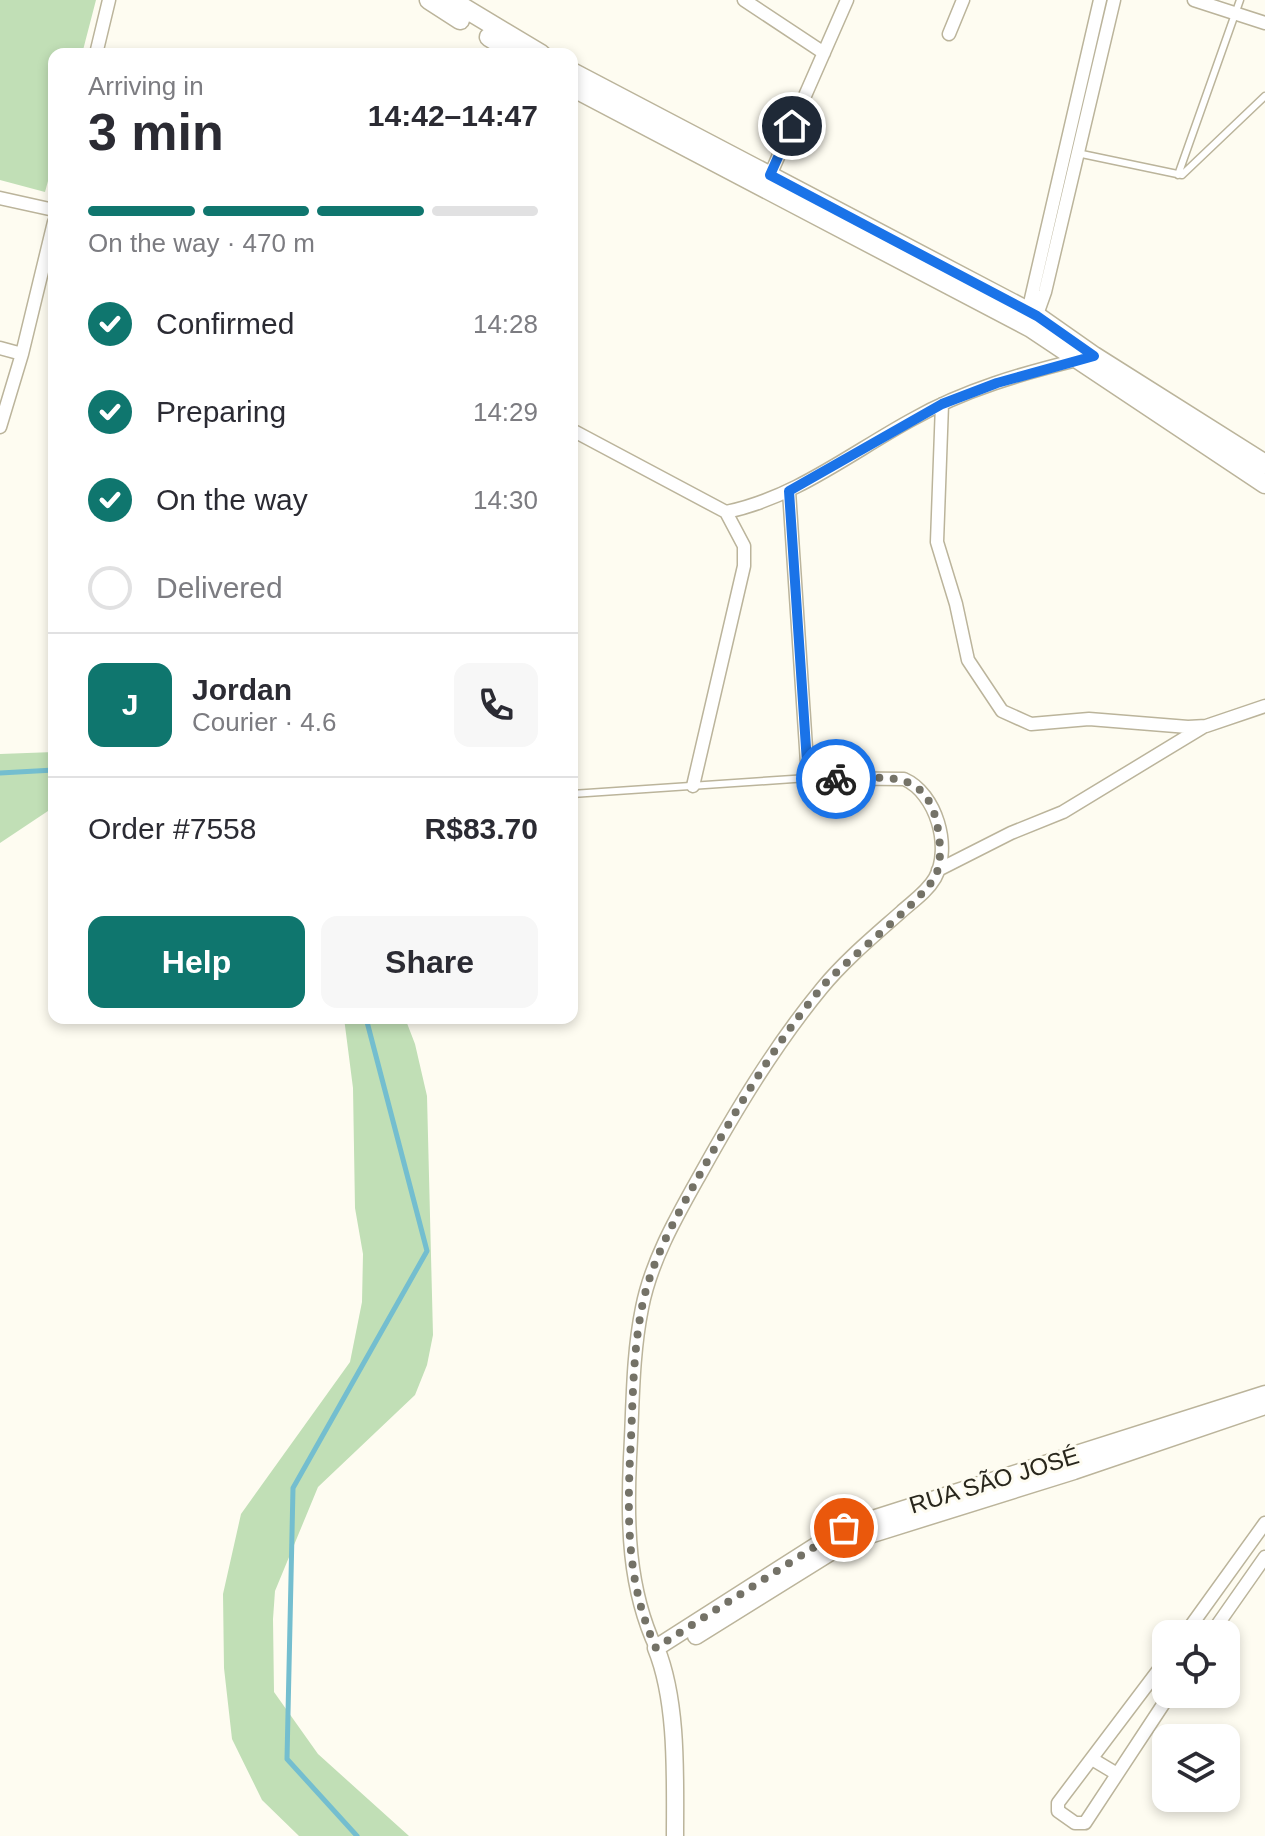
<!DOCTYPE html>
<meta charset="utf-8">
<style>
:root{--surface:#fff;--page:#f7f7f7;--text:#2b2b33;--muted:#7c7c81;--line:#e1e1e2;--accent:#0f766e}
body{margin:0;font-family:Arial,sans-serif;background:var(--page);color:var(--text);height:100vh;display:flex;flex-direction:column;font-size:30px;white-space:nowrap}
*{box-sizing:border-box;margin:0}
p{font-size:26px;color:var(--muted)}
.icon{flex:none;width:44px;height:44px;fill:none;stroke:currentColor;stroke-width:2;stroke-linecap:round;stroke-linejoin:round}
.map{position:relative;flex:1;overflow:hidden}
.drawer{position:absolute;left:48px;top:48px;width:530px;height:976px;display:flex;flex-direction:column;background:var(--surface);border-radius:16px;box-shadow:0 4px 12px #0003}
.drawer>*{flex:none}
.buttons{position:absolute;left:1152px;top:1620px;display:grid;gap:16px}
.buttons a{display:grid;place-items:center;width:88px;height:88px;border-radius:16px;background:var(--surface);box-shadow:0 4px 12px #0003;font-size:40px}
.pin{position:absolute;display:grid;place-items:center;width:68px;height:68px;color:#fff;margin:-34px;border:4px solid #fff;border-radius:50%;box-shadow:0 2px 8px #0007}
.courier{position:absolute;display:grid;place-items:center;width:80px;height:80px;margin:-40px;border:6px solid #1a73e8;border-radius:50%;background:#fff;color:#222;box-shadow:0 2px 10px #0007}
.head em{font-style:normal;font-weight:600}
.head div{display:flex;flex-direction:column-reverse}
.head{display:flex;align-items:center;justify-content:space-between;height:136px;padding:0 40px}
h1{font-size:52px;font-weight:600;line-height:60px}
.bar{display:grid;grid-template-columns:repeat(4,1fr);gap:12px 8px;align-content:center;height:96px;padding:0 40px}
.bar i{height:10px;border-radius:6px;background:var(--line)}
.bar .selected{background:var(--accent)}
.bar p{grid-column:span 4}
.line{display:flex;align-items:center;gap:20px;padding:0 40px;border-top:2px solid var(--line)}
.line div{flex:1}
.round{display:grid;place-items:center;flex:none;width:84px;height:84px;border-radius:16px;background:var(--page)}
ol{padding:0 40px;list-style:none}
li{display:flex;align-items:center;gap:24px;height:88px}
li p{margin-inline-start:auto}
li .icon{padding:8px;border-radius:50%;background:var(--accent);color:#fff;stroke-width:4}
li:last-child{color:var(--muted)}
li i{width:44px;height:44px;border:4px solid var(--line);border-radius:50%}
.button{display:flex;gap:16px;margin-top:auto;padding:16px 40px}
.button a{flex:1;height:92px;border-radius:16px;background:var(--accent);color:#fff;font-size:32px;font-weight:600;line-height:92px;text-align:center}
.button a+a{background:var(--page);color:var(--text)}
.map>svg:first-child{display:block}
</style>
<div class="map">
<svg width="1265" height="1836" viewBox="0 0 1265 1836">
<rect width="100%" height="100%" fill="#fefcf1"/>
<path fill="#c1dfb6" d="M0,0H96L82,54H54V159L45,192L0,180Z
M54,752V807L0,843V754Z
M344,1018H405L415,1044L427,1096L433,1335L427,1365L415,1395L318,1487L275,1591L273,1619L274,1692L318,1754L409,1836H299L262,1800L232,1739L224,1668L223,1594L241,1514L350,1362L362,1302L363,1254L355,1208L353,1088Z"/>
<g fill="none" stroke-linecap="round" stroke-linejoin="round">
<path stroke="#74becf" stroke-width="5" d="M0,773L54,770
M357,1836L287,1759L293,1488L427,1251L366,1018"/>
<g stroke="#bbb49b" stroke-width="9">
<path id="service" d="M1077,153L1182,175L1265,96
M1178,175L1240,0
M572,794L808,778"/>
</g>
<g stroke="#bbb49b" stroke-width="15">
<path id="minor" d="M744,0L824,53
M1194,0L1265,23
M949,34L963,0
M96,54L109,0
M768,180L847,0
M0,198L54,210
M1027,316L1100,0
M1034,323L1045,292L1114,0
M0,348L22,354
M942,404L937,542L956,604L968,660L1002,711L1031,724L1089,719L1188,727L1206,726L1265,706
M0,427L22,354L54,222
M572,430L726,512
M726,512C795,498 852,452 913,419C964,390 1023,373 1081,359
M693,786L744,566V546L726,512
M938,870L1011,833L1063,812L1203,727
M1185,1634L1265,1523
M1211,1634L1265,1557
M656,1648C628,1588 627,1523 630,1458C633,1408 632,1357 642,1308C651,1261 677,1216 700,1175C736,1110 775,1045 822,988C845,960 874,936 901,912C912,902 927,892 935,878C952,847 936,793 904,779L808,778L789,491
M1166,1660L1058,1803V1811L1075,1823H1085L1170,1694
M1092,1759L1117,1774"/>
</g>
<g stroke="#bbb49b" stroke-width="19">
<path id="tertiary" d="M696,1636L847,1542L1074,1471L1265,1406
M675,1836C675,1778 678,1702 656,1648L844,1528L1265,1394"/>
</g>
<g stroke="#bbb49b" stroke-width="21">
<path id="secondary" d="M429,0L460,20
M451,0L541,54
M489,37L517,54
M572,72L1037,316L1094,356L1265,464
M572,87L1031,328L1265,484"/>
</g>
<use href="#service" stroke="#fff" stroke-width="6"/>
<use href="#minor" stroke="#fff" stroke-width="12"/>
<use href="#tertiary" stroke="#fff" stroke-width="16"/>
<use href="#secondary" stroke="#fff" stroke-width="18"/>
</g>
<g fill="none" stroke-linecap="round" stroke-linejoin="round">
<path stroke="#747267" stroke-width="8" stroke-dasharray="0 14.4" d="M836,779C882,779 925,766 937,824C940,840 942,856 937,872C930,896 845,960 822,987C775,1044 736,1110 700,1174C677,1216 651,1260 642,1307C632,1357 633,1408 630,1458C627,1523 628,1588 656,1648L844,1528"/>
<path stroke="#1a73e8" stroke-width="10" d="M792,126L770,175L1037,316L1094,356L997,383L942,404L789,491L808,778L836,779"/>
</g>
<g text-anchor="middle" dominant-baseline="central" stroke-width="6" stroke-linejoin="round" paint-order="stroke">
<g font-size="24" fill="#29271d" stroke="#fefcf1">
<text transform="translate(994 1480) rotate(-17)">RUA SÃO JOSÉ</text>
</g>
</g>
</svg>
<div class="buttons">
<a><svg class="icon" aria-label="locate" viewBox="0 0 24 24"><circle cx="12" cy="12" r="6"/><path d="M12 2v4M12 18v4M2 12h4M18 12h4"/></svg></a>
<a><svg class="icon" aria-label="layers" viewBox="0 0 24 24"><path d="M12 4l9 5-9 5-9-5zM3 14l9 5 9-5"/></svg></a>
</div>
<div class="pin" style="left:844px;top:1528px;background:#ea580c"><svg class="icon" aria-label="bag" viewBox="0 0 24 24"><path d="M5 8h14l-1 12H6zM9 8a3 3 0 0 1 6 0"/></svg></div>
<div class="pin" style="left:792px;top:126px;background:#1f2937"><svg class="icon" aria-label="home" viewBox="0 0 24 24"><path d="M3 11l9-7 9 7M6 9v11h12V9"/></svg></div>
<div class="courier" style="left:836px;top:779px"><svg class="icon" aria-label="bike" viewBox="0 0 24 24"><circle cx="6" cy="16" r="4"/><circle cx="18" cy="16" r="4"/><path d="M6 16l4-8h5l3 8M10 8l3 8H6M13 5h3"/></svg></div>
<section class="drawer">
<div class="head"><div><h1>3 min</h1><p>Arriving in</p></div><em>14:42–14:47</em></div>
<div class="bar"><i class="selected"></i><i class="selected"></i><i class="selected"></i><i></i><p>On the way · 470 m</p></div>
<ol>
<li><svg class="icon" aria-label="check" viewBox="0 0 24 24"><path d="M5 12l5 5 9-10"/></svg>Confirmed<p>14:28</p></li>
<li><svg class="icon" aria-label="check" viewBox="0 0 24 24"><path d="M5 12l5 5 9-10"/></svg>Preparing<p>14:29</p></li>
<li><svg class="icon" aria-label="check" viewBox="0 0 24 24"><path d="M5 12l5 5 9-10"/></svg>On the way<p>14:30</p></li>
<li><i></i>Delivered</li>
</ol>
<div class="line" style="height:144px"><b class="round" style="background:var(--accent);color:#fff">J</b><div><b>Jordan</b><p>Courier · 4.6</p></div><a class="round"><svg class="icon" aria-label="phone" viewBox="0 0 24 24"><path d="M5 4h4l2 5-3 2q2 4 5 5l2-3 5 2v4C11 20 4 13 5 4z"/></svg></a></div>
<div class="line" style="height:104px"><div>Order #7558</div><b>R$83.70</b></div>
<div class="button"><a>Help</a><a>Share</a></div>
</section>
</div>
